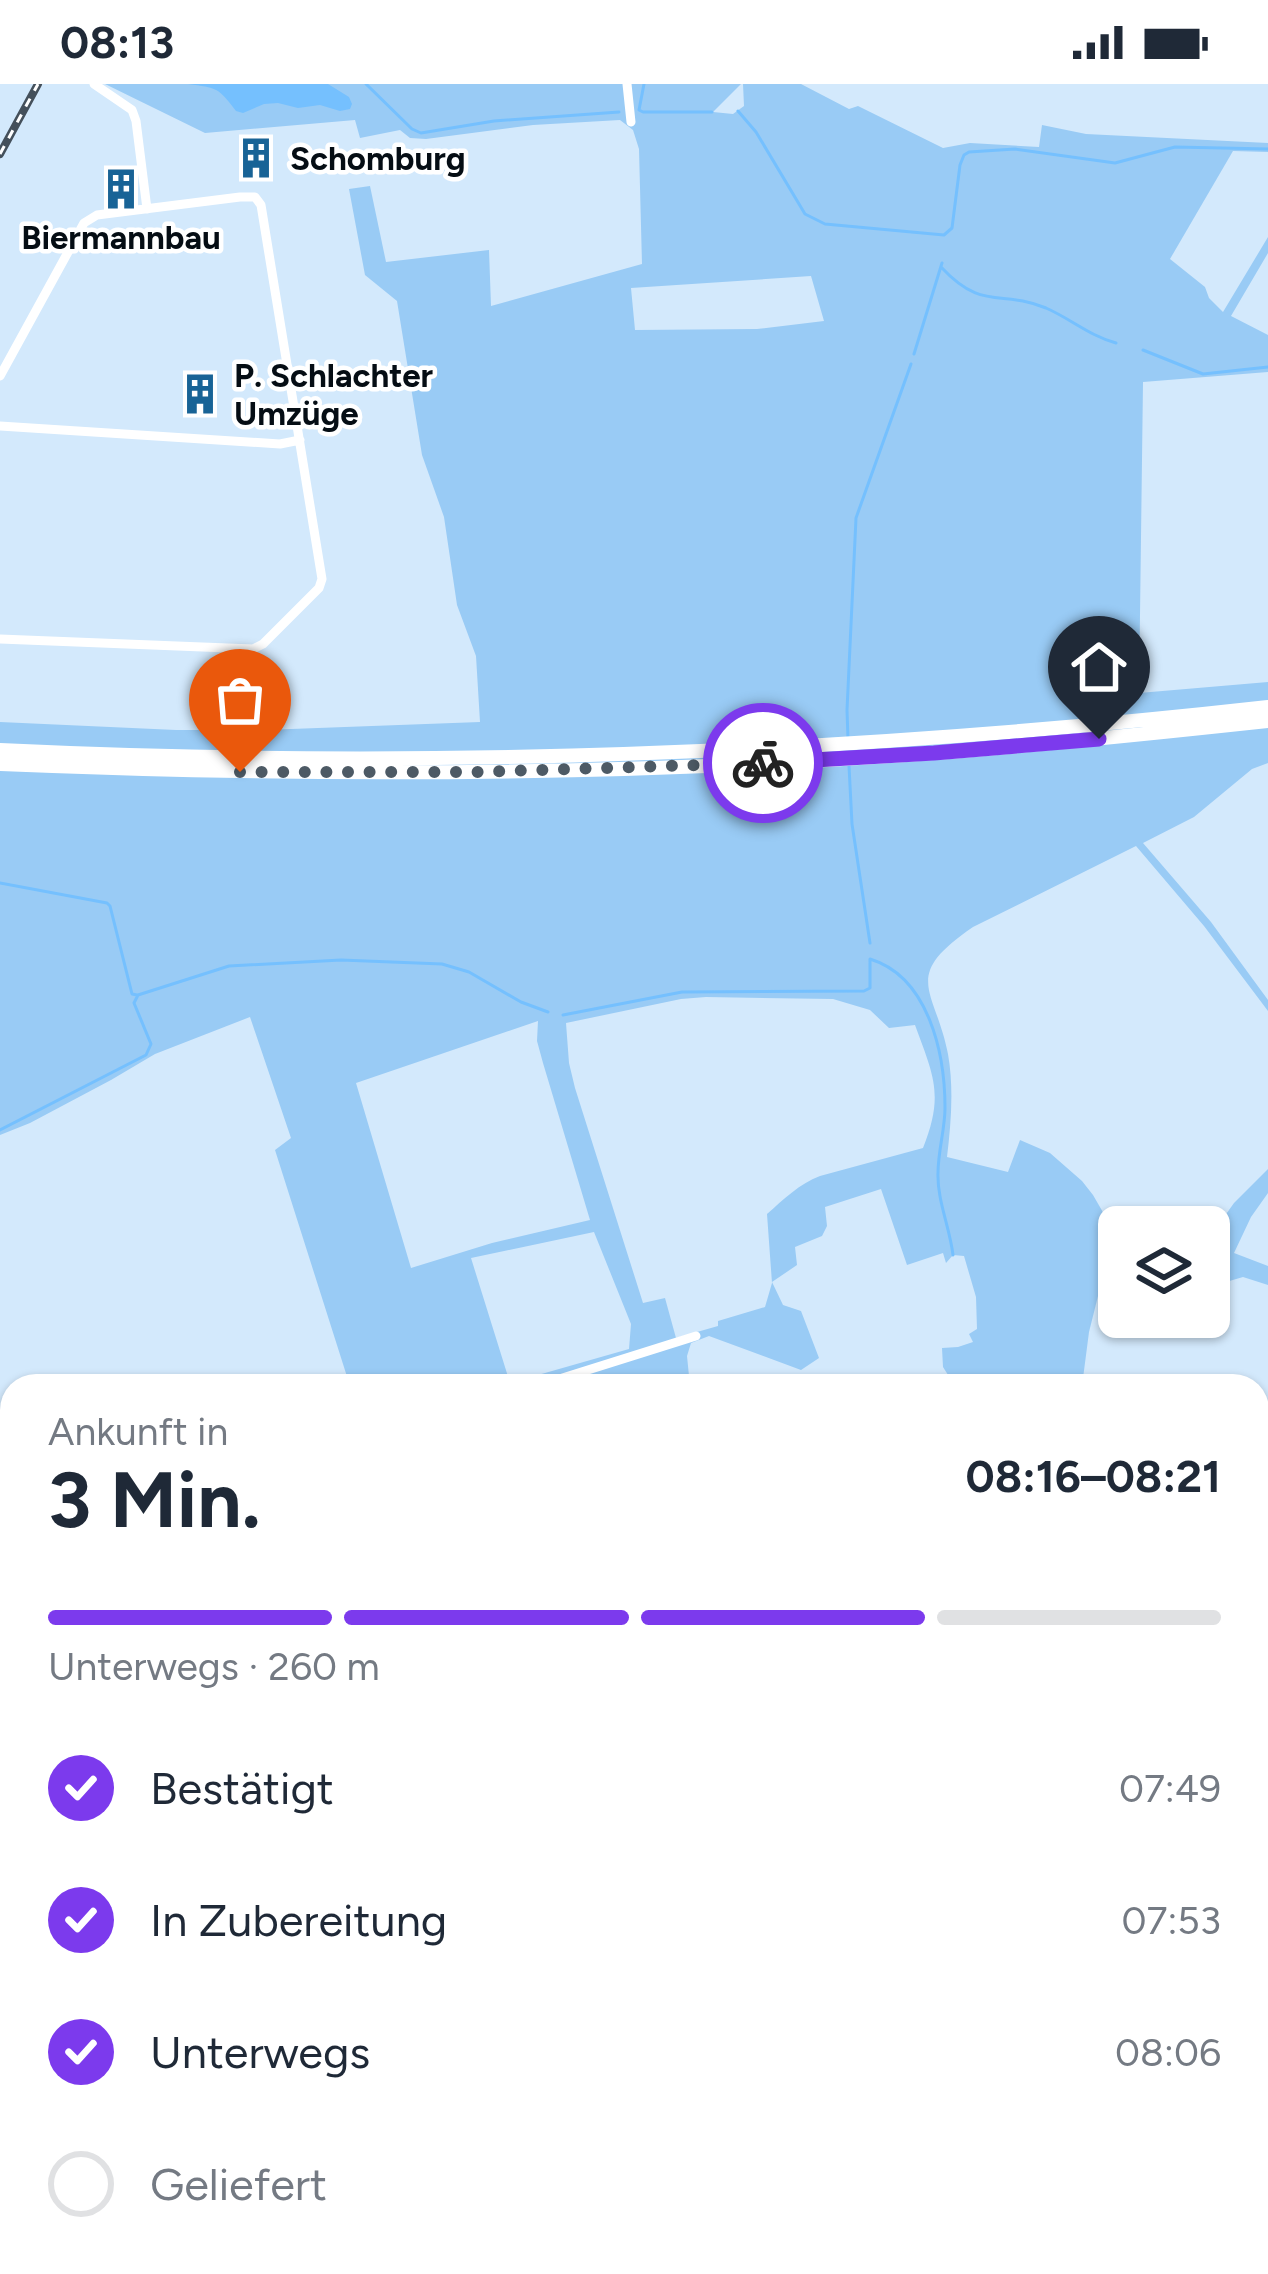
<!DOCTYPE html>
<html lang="de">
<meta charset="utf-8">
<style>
:root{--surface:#fff;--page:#f2f2f3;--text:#1f2937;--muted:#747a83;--line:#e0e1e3;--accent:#7c3aed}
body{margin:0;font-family:Figtree,sans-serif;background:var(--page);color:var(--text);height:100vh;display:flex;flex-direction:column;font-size:45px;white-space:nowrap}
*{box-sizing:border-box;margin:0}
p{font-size:39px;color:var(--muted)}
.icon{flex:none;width:66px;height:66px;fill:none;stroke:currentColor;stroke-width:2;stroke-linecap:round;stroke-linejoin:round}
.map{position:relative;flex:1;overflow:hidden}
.drawer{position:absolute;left:0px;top:1290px;width:1269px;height:900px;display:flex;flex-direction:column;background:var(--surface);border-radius:36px 36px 0 0;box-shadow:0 3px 9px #0004}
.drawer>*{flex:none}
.tools{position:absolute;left:1098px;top:1122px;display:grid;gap:24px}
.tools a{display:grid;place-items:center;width:132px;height:132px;border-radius:18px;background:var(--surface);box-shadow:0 3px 9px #0004;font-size:60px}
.pin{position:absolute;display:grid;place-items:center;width:102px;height:102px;color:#fff;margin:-123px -51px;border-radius:50% 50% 50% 0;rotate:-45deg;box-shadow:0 0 12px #0007}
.pin .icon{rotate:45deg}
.courier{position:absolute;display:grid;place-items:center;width:120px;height:120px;margin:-60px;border:9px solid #7c3aed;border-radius:50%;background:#fff;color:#222;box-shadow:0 3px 15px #0007}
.summary em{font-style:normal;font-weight:700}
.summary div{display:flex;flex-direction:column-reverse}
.summary{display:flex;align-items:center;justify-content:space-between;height:204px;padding:0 48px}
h1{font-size:78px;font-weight:700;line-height:90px}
.bar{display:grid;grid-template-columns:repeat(4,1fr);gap:18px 12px;align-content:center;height:144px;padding:0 48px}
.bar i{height:15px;border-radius:9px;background:var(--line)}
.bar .selected{background:var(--accent)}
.bar p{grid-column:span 4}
ol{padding:0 48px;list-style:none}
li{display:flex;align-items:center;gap:36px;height:132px}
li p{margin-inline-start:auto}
li .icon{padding:12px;border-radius:50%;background:var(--accent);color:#fff;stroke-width:4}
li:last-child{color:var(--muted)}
li i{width:66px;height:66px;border:6px solid var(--line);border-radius:50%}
.status{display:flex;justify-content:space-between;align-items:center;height:84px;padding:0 60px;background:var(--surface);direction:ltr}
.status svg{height:33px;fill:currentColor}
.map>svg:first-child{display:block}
</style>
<div class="status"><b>08:13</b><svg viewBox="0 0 49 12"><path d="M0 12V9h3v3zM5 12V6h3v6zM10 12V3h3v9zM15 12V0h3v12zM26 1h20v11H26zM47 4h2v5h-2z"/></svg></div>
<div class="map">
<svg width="1268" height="2190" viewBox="0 0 1268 2190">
<rect width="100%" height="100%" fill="#d3e9fc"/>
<path fill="#99cbf5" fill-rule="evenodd" d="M105,0H741L713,28L733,30L744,22L743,0H801L849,25L858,22L943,64L970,59L1039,63L1042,41L1086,50L1268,59V68L1233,67L1170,175L1205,203L1209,214L1223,228L1268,153V169L1231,232L1268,251V288L1143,298L1139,609L1268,598V679L1252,685L1194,733L1143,759L1211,838L1268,916V927L1204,842L1136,762L973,843C900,893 935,904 948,970C954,1004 951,1040 947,1073L1008,1088L1020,1056L1050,1069L1082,1097L1093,1111L1119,1156V1200L1102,1196L1089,1248L1082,1302H955L943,1283L942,1264L958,1263L973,1258L969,1250L977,1245L976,1213L964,1172L953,1171L946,1179L943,1169L907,1181L881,1105L825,1123L827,1142L822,1152L795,1163L797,1181L772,1198L783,1221L801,1227L819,1274L801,1286L709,1252L691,1259L687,1272L690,1302H350L275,1066L291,1054L250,933L155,970L111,996L30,1039L0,1051V638L176,646H264L480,638L476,572L457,521L444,433L422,371L397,217L365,191L349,105L370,102L386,178L489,166L491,222L642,180L639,65L633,46L620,36L533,41L426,55L410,54L400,46L360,54L355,36L205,49ZM811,192L824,237L757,245L635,246L631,204ZM706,913L833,915L870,926L889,944L915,941C934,993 944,1011 923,1064L820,1092C799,1100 784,1115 767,1130L772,1199L765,1223L718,1237V1242L676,1254L665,1214L643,1219L575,1004L569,979L566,939L681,915ZM538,937L537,957L543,979L590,1136L492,1159L411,1184L356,999ZM594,1148L631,1240L629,1265L510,1299L471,1174Z
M1268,1085V1109L1251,1133L1234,1169L1268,1182V1201L1243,1193L1209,1203V1154L1234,1119Z
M272,2178H440L422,2190H256Z"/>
<path fill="#75c0fe" d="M188,0H328L349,13L352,20L350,25L340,27L320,21L298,24L278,19L264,20L243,29L236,27C218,3 217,4 188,0Z"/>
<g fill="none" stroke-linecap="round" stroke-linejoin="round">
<path stroke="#75c0fe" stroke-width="3" d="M366,0L412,45L421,49L494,37L619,28
M644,0L639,26L643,28H712
M738,27L756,48L805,130L825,140L944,151L952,144L960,81L964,71L969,68L1015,65L1115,79L1175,63L1268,65
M941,183C983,228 1000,205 1046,224C1071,235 1090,252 1116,259
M1143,266L1203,290L1268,283
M914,270L942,179
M848,655L847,626L856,434L911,280
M849,682L852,740L870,859
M0,799L107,819L110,822L132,910L137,911
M563,931L682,908L864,907L870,904V875C929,893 945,970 945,1024C945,1045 938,1067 938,1089C937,1116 950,1144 953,1171
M0,1046L146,971L151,960L134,919L138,911L229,882L341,876L442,880L469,888L521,918L548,928
M1257,1488L1268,1491
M266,2190L282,2178"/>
<path stroke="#fff" stroke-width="9" d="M94,0L132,26L136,37L147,125
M627,0L631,38
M0,292L84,139L97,131L240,113H255L261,121L322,495L319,504L263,560L253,565L0,555
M0,342L280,360L300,356
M537,1302L696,1252
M0,1468L12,1465"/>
<path stroke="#fff" stroke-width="14" d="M0,666C423,686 847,670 1268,623
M0,680C311,693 623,692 934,669C1045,661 1157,649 1268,637"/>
<g stroke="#44505b" stroke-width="8">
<path id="rail" d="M0,70L38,0"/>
</g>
<use href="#rail" stroke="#fff" stroke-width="3" stroke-dasharray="9" stroke-linecap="butt"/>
</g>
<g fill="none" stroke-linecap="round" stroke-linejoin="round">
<path stroke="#4d5a65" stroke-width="12" stroke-dasharray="0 21.6" d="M240,688H477L763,679"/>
<path stroke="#7c3aed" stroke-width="15" d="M763,679L934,669L1099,655"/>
</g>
<defs>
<g id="building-bare" transform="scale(3.24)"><path d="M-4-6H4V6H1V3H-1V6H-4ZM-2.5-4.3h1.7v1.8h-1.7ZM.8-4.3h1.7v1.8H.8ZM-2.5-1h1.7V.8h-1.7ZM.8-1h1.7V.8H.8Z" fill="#186396" stroke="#fff" stroke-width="2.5" paint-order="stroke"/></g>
</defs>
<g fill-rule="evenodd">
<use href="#building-bare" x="256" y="74"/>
<use href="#building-bare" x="121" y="105"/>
<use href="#building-bare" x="200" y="310"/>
</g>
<g text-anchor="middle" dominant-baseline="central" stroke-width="9" stroke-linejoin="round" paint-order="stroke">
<g font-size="33" font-weight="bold" fill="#050d14" stroke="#fff" text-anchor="start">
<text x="290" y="74">Schomburg</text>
<text x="121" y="153" text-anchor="middle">Biermannbau</text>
<text x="234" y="291">P. Schlachter<tspan x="234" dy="38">Umzüge</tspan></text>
</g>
</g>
</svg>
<div class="tools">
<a><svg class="icon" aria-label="layers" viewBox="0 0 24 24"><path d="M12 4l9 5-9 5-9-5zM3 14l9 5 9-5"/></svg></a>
</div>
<div class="pin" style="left:240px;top:688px;background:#ea580c"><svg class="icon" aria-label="bag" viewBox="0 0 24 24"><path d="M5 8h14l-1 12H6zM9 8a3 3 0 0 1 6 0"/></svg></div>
<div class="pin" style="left:1099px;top:655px;background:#1f2937"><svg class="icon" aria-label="home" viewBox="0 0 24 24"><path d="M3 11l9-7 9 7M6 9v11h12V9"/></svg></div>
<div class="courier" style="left:763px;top:679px"><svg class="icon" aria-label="bike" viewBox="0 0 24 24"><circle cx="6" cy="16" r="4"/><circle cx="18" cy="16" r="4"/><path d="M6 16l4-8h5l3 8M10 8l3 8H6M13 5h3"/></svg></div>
<section class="drawer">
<div class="summary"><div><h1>3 Min.</h1><p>Ankunft in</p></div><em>08:16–08:21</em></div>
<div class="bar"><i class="selected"></i><i class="selected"></i><i class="selected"></i><i></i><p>Unterwegs · 260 m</p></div>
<ol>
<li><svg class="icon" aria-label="check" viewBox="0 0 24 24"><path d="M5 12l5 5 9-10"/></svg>Bestätigt<p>07:49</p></li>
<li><svg class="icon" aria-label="check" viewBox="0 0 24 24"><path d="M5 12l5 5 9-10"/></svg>In Zubereitung<p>07:53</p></li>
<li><svg class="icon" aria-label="check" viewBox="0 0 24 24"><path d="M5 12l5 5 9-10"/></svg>Unterwegs<p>08:06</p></li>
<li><i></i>Geliefert</li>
</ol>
</section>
</div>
